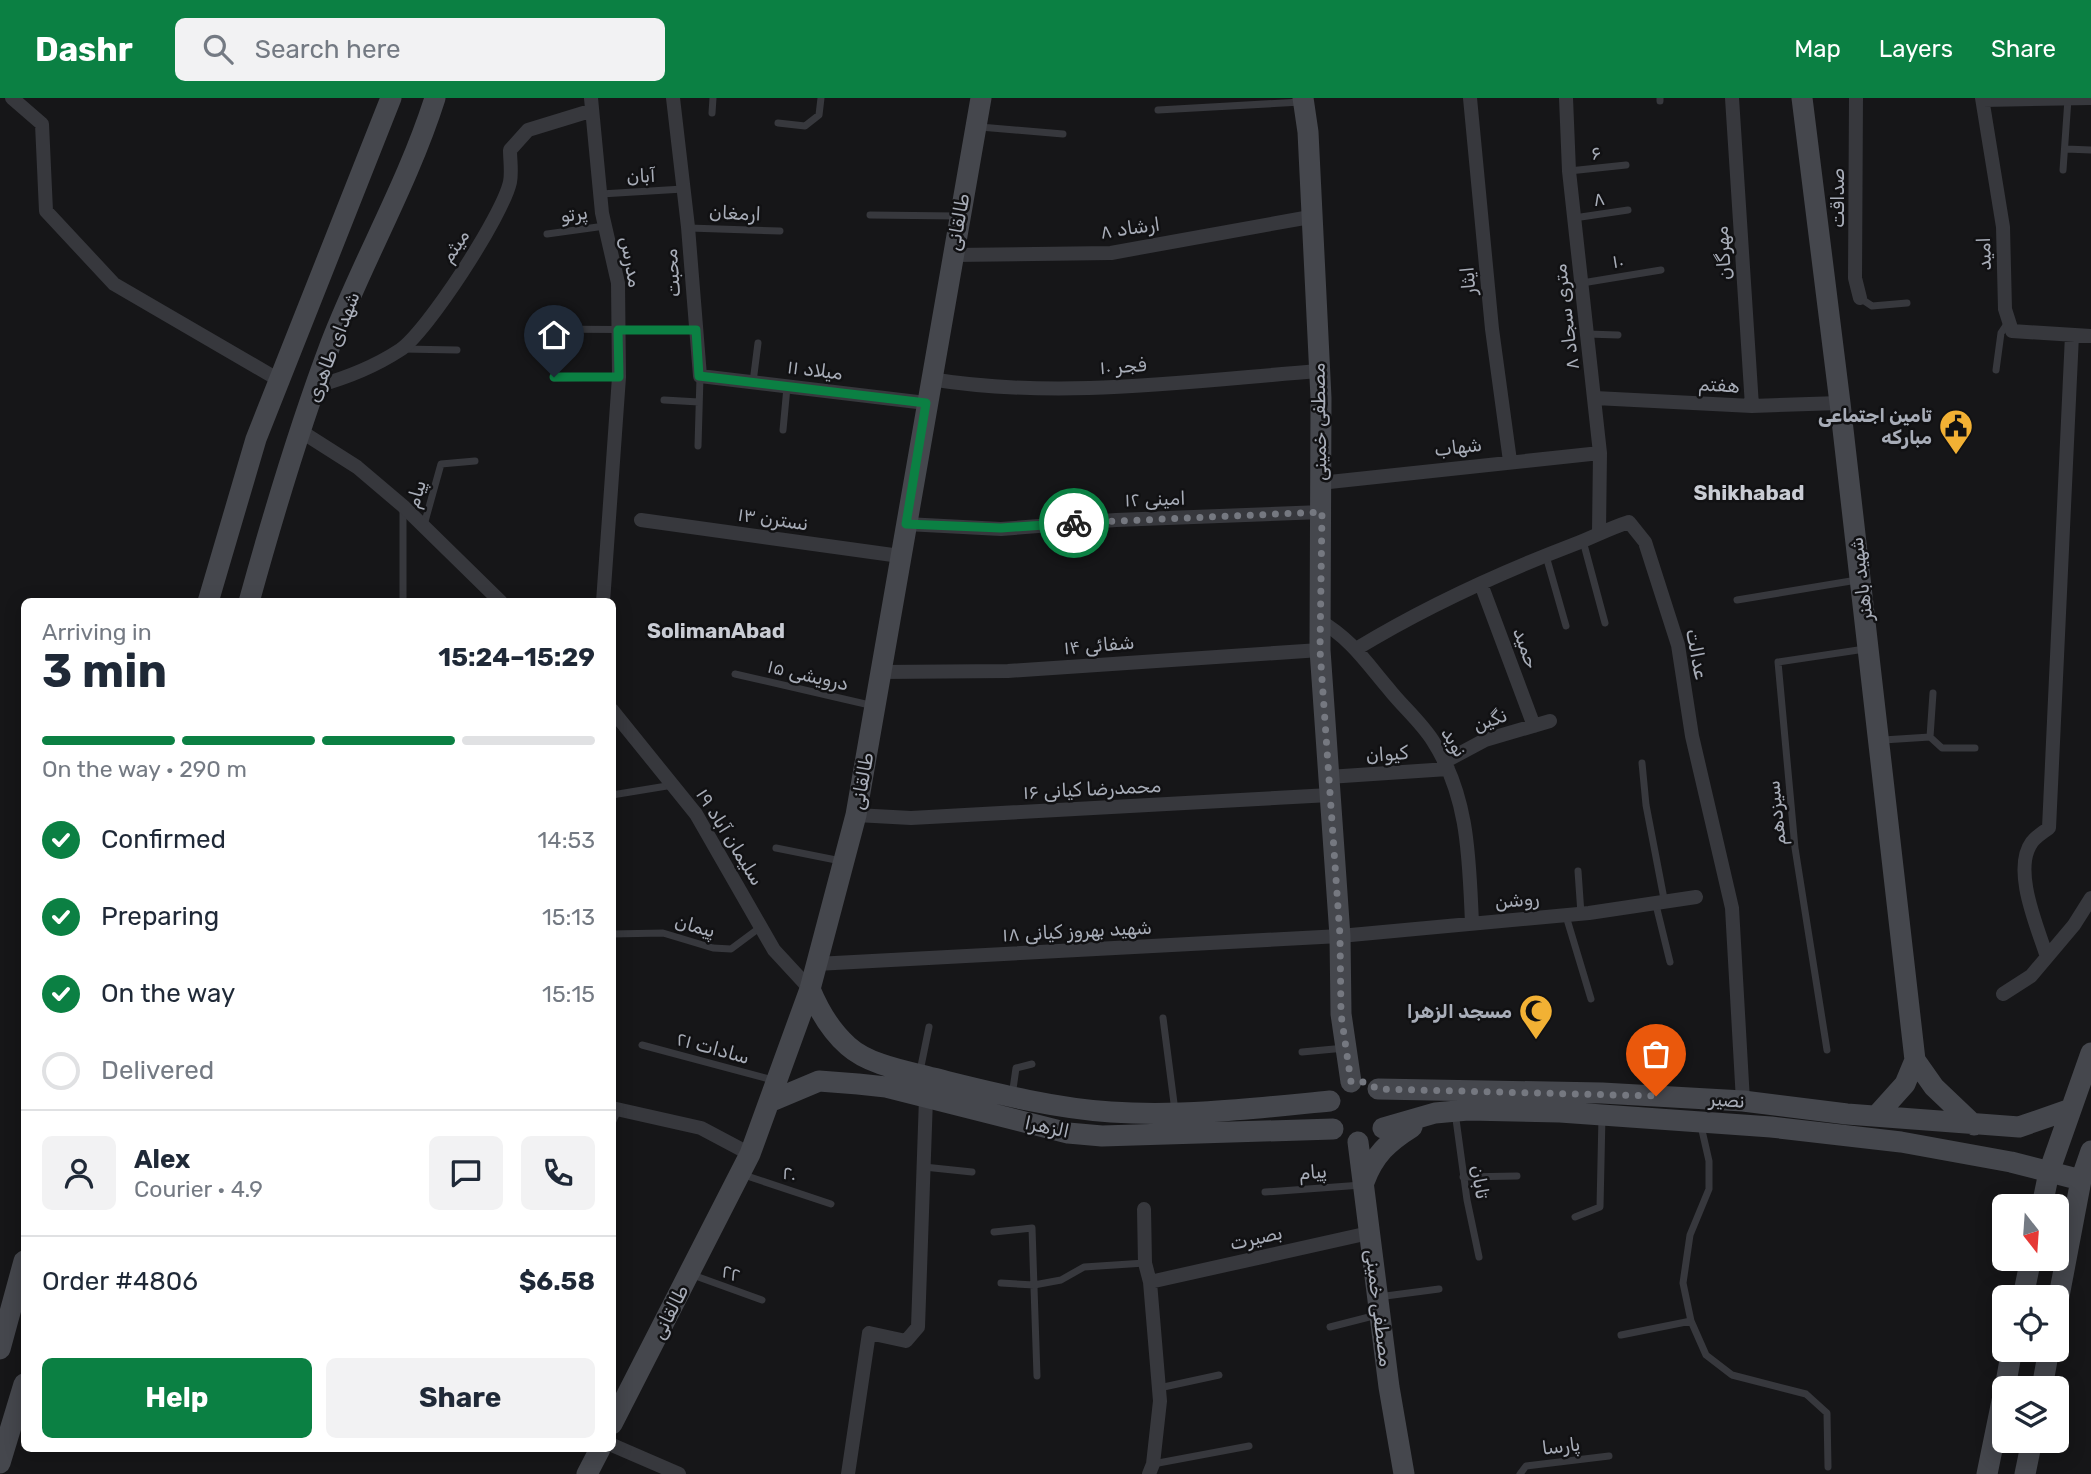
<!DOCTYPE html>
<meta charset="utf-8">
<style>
:root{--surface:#fff;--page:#f2f2f3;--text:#1f2937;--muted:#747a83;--line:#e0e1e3;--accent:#0b8043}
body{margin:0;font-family:Rubik,Cairo,sans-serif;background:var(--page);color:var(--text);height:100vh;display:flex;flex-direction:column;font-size:26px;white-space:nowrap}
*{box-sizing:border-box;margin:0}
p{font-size:23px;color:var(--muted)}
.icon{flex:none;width:38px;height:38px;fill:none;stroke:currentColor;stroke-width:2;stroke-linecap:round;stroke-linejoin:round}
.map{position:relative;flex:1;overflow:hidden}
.panel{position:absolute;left:21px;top:500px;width:595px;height:854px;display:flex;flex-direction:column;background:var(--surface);border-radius:10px;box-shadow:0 4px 18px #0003}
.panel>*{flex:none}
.needle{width:46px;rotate:163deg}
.buttons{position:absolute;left:1992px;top:1096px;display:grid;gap:14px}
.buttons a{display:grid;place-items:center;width:77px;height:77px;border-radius:10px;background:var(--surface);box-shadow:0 4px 18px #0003;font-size:35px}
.pin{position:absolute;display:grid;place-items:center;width:60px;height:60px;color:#fff;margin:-72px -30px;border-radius:50% 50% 50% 0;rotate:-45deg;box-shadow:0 0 7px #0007}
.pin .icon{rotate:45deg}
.courier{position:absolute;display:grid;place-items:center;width:70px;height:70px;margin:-35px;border:5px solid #0b8043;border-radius:50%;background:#fff;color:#222;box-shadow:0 2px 9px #0007}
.headline em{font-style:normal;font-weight:700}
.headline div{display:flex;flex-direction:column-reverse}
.headline{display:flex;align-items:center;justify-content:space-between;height:119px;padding:0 21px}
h1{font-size:46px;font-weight:700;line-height:52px}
.bar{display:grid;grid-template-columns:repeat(4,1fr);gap:10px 7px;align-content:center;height:84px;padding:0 21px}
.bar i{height:9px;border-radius:5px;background:var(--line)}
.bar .on{background:var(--accent)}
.bar p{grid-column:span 4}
.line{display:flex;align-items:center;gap:18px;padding:0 21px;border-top:2px solid var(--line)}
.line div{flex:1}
.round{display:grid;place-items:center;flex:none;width:74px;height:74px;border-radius:10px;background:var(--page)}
ol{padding:0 21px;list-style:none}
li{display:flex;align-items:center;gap:21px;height:77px}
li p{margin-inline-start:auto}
li .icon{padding:7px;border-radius:50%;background:var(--accent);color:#fff;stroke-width:4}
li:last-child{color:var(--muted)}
li i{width:38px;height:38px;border:4px solid var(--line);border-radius:50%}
.primary-button{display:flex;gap:14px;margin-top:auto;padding:14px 21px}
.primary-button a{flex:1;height:80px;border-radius:10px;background:var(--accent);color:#fff;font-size:28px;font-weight:700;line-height:80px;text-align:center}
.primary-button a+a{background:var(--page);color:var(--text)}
header{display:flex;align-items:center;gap:42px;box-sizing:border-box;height:98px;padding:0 35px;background:var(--accent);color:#fff}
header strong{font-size:33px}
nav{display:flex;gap:38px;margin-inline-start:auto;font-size:24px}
.search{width:490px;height:63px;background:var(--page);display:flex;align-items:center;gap:18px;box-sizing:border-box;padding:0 24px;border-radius:10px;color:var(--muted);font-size:26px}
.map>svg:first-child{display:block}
</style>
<header>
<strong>Dashr</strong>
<div class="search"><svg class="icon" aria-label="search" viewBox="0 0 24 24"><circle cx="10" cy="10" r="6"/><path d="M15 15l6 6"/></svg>Search here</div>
<nav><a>Map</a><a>Layers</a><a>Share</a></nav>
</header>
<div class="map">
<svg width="2091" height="1376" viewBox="0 0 2091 1376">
<rect width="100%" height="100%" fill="#161618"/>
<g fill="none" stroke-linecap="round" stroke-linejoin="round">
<path stroke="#37383d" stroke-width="7" d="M1660,3V0
M1158,12L1301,4
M712,15L713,0
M778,25L805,28L819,17L821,0
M980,29L1063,36
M2066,51L2091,52
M2063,72L2068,1
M1569,73L1626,67
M601,96L683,91
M870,117L957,118
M1574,120L1628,112
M689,130L780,133
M547,136L605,128
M1582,185L1661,172
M1860,200L1872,208L1907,205
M538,231L696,232
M1587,236L1618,237
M403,251L457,252
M1996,272L2001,235L2009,223
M554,280L619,279
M753,284L758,245
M664,302L699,304
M783,332L787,289
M698,348L700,279
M424,427L441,366L475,363
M1583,443L1605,525
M1546,458L1566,528
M1737,502L1857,482
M403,504V409
M735,576L874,608
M1930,639L1933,595
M1883,642L1930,639L1942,650H1975
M1642,665L1646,707L1665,806
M612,697L673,687
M776,750L841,763
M1578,773L1581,816
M1656,807L1670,864
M1566,818L1591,901
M612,836L663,835L713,850L731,851L762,828
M1163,920L1175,1013
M642,947L773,982
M1647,952L1655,996
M1827,952L1795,750L1778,564L1865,551
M1302,954L1345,950
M920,973L929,929
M1012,998L1016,970L1032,966
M1455,1014L1467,1102L1479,1159
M612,1025L618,1012
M1701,1028L1709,1063V1091L1690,1137L1683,1185L1691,1223L1706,1257L1732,1277L1806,1296L1827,1315L1828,1369
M924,1069L972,1074
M741,1076L831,1106
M1463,1079L1517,1078
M1265,1094L1362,1087
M1575,1119L1600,1109L1602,1018
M994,1134L1032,1130L1037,1278
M690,1176L762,1202
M1001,1185L1034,1187L1061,1182L1084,1169L1145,1165
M1378,1199L1439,1191
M1330,1229L1377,1217
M1621,1237L1691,1223
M1159,1290L1219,1277
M1153,1366L1249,1348
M1520,1376L1526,1368L1609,1358"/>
<path stroke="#37383d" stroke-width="14" d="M12,0L42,26L46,113L114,186L279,282
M591,0L602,115L618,185L619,279L603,504
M673,0L688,129L700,278L926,305
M1470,0L1492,231L1510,363
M1566,0L1569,73L1600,355L1599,433
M1732,0L1752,308
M1856,0L1855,180L1860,200
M1982,0L2003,129L2005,211L2012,233L2091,238
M1983,2L2091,0
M953,157L1111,155L1310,119
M930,281C1059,302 1190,283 1319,273
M317,288C346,280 374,269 400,252C427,234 503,117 510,84C512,74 510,62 510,52L528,32L590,13
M1595,300L1752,308L1840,305
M302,334L357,369L403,408L501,504
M1320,385L1600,355
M641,422L900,458
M906,426L1001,431L1116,422L1322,414
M1481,486L1534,628
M1320,523C1350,540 1366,564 1388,590C1402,608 1421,624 1433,643C1469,699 1469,761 1472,825
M1356,551C1425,509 1499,475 1575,446C1593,439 1610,430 1629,424L1645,444L1678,547L1692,638L1732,810L1743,1003
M881,574L1008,573L1320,552
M612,612L696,716L774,852L810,891
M1444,664L1485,642L1550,623
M1328,679L1448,671
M856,717L911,720L1330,697
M2046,856C2037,828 2012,771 2032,744C2036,739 2043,734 2049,730L2072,237
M816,866L1340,838L1589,815L1696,799
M2003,896L2031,878L2074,827L2091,800
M612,1010L701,1030L750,1056
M1144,1111L1145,1165L1150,1184L1160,1303L1153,1366L1149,1376
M1150,1184L1369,1135
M612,1347L679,1376
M848,1376L869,1235L906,1243L918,1229L926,1000"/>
<path stroke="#45474d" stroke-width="21" d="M1303,0L1308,34L1321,300L1320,552L1340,838L1341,916L1351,984
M1802,0L1840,305L1915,962L1905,986L1878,1016
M208,504L256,341L391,0
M249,504C273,417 299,330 331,245C363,162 408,85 435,0
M810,891C819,913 830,932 848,948C869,967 906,973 933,980C990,994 1051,1010 1111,1014C1183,1019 1258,1010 1330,1003
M1915,962L1934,989L1974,1027
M1378,991L1602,995L1743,1003L1847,1016L2019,1029L2071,1011
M769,1004L819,983L858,986L886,989L1068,1035L1102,1038L1333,1031
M1383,1030L1435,1015L1468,1012L1560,1014L1771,1029L1901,1044L2011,1064L2081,1082
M1358,1044L1389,1289L1404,1376
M1364,1084C1374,1057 1388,1044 1412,1029
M2042,1108L2049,1074L2091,955
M2023,1199L2031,1160
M2056,1214L2081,1082L2091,1053
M0,1251L24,1163
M2005,1290L2012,1251
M2042,1290L2049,1251
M612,1326L750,1056L810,891L856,717L981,0
M0,1365L24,1286
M587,1376L600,1351
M1987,1376L2004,1293
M2025,1376L2032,1342"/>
</g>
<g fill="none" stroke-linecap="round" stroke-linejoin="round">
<path stroke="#757880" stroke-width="7" stroke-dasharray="0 12.6" d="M1074,425L1322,414L1320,552L1340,838L1341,916L1351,984H1365L1378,991L1656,998"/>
<path stroke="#0b8043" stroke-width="9" d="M554,279H619L618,232H696L699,278L926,305L906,426L1001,430L1074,425"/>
</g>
<defs>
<g id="civic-pin" transform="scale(1.75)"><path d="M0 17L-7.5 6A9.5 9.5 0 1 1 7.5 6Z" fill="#f2b134" stroke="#111113"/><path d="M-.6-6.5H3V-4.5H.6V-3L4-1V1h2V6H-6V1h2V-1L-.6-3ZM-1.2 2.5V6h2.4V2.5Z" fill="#111"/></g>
<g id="mosque-pin" transform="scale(1.75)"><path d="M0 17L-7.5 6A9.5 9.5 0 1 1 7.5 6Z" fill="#f2b134" stroke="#111113"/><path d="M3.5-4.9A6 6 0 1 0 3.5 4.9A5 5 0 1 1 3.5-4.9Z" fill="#111"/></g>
</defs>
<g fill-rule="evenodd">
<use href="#civic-pin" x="1956" y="328"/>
<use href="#mosque-pin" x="1536" y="913"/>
</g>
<g text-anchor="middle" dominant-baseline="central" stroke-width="5" stroke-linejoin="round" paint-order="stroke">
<g font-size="19" fill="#a8adb8" stroke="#111113">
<text transform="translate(1596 55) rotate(-6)">۶</text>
<text transform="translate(641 78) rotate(-3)">آبان</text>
<text transform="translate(1837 100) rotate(-90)">صداقت</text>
<text transform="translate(1599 101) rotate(-9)">۸</text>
<text transform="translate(735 115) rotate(2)">ارمغان</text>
<text transform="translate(574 116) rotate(-8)">پرتو</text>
<text transform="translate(958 124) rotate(-80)">طالقانی</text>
<text transform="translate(1130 130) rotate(-8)">ارشاد ۸</text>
<text transform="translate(455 148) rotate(-56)">میثم</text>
<text transform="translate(1723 155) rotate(-94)">مهرگان</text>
<text transform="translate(1984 156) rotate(-92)">امید</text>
<text transform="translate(1618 163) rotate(-9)">۱۰</text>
<text transform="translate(631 164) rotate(80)">مدرس</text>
<text transform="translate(672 175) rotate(-94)">محبت</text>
<text transform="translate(1468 183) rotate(-95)">ایثار</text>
<text transform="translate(1566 219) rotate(-97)">۸ متری سجاد</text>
<text transform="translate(333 249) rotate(-69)">شهدای طاهری</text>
<text transform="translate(1123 268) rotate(-4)">فجر ۱۰</text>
<text transform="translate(815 272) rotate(7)">میلاد ۱۱</text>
<text transform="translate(1719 287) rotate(3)">هفتم</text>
<text transform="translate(1319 324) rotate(-91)">مصطفی خمینی</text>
<text transform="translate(1458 349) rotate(-7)">شهاب</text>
<text transform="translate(416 396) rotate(-74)">پیام</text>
<text transform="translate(1155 401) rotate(-2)">امینی ۱۲</text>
<text transform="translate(773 421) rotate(8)">نسترن ۱۳</text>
<text transform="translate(1861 481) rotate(-97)">شهید باهنر</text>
<text transform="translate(1099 547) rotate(-5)">شفائی ۱۴</text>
<text transform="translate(1526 550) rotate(70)">حمید</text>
<text transform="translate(1697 556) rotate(79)">عدالت</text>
<text transform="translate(808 577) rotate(13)">درویشی ۱۵</text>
<text transform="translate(1490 622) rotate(-20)">نگین</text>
<text transform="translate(1454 644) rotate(59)">نوید</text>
<text transform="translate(1387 656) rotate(-4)">کیوان</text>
<text transform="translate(862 683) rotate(-80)">طالقانی</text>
<text transform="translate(1092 691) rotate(-3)">محمدرضا کیانی ۱۶</text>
<text transform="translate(1776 715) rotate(-96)">سیزدهم</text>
<text transform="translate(730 739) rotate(58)">سلیمان آباد ۱۹</text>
<text transform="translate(1517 802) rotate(-5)">روشن</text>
<text transform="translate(695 828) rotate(15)">پیمان</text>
<text transform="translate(1077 833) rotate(-3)">شهید بهروز کیانی ۱۸</text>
<text transform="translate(713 950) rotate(15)">سادات ۲۱</text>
<text transform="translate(1727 1002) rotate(4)">نصیر</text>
<text transform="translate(1047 1029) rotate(12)">الزهرا</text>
<text transform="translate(1313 1074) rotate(-4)">پیام</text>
<text transform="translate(790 1076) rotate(18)">۲۰</text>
<text transform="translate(1480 1084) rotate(80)">تابان</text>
<text transform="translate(1256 1140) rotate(-13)">بصیرت</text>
<text transform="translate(731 1175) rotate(20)">۲۲</text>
<text transform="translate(1379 1210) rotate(83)">مصطفی خمینی</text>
<text transform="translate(670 1214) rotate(-63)">طالقانی</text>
<text transform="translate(1561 1348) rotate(-7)">پارسا</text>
</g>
<g font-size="19" font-weight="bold" fill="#a8adb8" stroke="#111113" text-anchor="end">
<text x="1932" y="317">تامین اجتماعی<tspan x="1932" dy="22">مبارکه</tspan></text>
<text x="1512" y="913">مسجد الزهرا</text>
</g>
<g font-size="21" font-weight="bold" fill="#c9ccd4" stroke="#111113">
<text x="1749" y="394">Shikhabad</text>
<text x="716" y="532">SolimanAbad</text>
</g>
</g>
</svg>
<div class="buttons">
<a><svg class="needle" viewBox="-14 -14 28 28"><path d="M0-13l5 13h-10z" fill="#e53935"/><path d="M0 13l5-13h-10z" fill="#747a83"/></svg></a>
<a><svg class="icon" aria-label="locate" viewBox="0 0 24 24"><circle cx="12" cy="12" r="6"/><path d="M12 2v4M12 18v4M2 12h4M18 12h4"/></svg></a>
<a><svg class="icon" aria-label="layers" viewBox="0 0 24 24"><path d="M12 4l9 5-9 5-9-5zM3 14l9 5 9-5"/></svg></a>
</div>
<div class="pin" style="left:1656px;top:998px;background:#ea580c"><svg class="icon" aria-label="bag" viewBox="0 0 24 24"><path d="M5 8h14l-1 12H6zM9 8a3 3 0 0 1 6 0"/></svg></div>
<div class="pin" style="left:554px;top:279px;background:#1f2937"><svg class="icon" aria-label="home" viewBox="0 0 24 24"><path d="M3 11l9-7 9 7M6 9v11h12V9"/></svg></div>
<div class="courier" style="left:1074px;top:425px"><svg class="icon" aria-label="bike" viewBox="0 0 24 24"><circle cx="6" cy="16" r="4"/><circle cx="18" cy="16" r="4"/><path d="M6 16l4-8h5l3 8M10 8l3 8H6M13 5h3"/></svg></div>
<section class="panel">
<div class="headline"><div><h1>3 min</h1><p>Arriving in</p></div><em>15:24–15:29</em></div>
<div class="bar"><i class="on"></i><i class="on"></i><i class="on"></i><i></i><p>On the way · 290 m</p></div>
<ol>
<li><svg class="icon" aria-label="check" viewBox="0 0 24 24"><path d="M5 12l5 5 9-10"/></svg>Confirmed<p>14:53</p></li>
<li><svg class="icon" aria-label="check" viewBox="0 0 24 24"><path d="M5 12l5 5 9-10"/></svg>Preparing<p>15:13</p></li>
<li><svg class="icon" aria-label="check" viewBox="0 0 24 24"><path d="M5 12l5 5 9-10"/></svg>On the way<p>15:15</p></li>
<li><i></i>Delivered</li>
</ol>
<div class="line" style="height:126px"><a class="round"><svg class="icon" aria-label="person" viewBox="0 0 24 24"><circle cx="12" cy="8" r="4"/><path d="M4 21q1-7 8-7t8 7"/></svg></a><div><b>Alex</b><p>Courier · 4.9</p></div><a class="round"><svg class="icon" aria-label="chat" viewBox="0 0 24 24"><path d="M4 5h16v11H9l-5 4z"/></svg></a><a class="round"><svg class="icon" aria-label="phone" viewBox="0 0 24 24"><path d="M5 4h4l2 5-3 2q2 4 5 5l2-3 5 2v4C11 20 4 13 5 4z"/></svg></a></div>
<div class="line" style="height:91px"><div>Order #4806</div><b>$6.58</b></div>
<div class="primary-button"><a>Help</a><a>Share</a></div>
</section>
</div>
